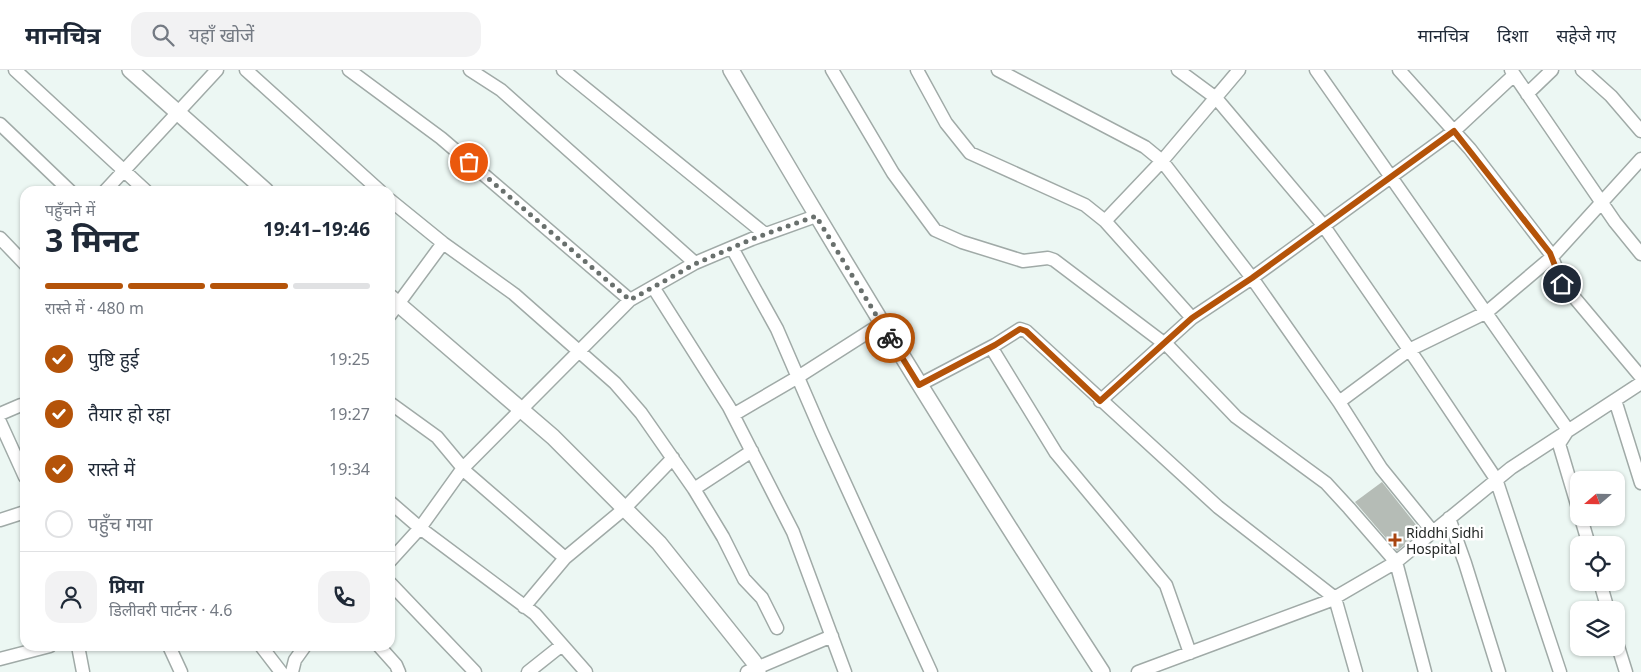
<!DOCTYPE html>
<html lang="hi">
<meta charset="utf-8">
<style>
:root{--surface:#fff;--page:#f2f2f3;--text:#1f2937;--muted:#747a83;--line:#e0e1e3;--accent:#b45309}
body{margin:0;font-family:"Noto Sans","Noto Sans Devanagari",sans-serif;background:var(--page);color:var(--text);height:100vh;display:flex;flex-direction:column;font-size:19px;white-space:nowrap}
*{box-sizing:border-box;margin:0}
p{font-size:16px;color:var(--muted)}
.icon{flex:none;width:28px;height:28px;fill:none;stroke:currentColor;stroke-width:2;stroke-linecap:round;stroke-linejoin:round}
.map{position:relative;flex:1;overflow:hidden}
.details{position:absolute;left:20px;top:116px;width:375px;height:465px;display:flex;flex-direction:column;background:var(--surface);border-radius:15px;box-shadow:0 1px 4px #0004}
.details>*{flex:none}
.needle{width:32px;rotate:250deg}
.tools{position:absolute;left:1570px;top:401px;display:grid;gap:10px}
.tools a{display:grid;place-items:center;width:55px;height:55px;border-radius:10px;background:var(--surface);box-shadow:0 1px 4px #0004;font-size:25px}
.pin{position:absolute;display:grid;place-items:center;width:42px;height:42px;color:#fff;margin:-21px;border:2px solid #fff;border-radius:50%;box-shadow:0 1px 5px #0007}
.courier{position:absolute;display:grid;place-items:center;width:50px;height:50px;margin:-25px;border:4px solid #b45309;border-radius:50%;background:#fff;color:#222;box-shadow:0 1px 6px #0007}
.overview em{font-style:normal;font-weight:700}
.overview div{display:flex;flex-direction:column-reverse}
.overview{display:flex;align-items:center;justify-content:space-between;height:85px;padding:0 25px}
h1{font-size:32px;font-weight:700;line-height:38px}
.bar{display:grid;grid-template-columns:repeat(4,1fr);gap:8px 5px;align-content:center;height:60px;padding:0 25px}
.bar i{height:6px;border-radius:4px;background:var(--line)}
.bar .current{background:var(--accent)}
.bar p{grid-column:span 4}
.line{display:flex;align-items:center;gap:12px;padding:0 25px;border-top:1px solid var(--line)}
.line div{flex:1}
.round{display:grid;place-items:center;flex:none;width:52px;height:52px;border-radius:15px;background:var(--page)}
ol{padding:0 25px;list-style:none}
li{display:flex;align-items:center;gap:15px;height:55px}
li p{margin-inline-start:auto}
li .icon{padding:5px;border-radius:50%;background:var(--accent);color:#fff;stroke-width:4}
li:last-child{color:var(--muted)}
li i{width:28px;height:28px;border:2px solid var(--line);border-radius:50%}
header{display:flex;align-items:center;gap:30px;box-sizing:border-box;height:70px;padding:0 25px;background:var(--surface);border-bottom:1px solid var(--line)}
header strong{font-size:24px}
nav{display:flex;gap:28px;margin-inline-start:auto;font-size:18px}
.search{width:350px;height:45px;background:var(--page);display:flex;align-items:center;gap:12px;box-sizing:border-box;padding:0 18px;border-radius:15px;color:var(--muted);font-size:19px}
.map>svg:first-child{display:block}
</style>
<header>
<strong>मानचित्र</strong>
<div class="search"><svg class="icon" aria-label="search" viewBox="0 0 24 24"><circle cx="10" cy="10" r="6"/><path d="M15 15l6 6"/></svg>यहाँ खोजें</div>
<nav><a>मानचित्र</a><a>दिशा</a><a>सहेजे गए</a></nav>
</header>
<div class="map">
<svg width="1641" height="602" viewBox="0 0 1641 602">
<rect width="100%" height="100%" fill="#ecf7f3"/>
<path fill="#b5bcb6" d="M1382,412L1421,461L1397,481L1355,432Z"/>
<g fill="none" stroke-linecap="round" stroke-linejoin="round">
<g stroke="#a0aaa7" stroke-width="15">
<path id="minor" d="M15,0L146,121
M246,0L380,121
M349,0L441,68L630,230
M470,0L501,20L695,193
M563,0L765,164
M832,0L893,103L935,160L962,172L1023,191L1048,188L1054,190L1169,277L1236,347L1326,413L1349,438L1396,492L1425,602
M917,0L946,53L970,83L1085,135L1105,151L1192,248
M998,0L1145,77L1162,91L1252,208L1339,332L1381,398L1433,462
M1178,0L1216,28L1323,155L1417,291L1496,409L1560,602
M1316,0L1568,360L1559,374L1579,441
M1399,0L1470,79L1550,183L1563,214L1641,307
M1511,0L1615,152L1641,184
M1582,0L1611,26L1641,61
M1527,24L1552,0
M0,54L70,121
M105,121L217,0
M390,130L443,173L514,224L615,313L641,343L694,419L723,467L744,509L762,528L777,558
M1105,151L1162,91L1239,0
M0,168L25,194
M732,178L777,259L822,363L931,602
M653,217L729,337L793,462L845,602
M390,245L443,173
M991,277L1056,383L1166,515L1190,583
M919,315L995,275L1020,259L1026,261L1218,437L1335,528L1356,602
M1615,330L1641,413
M1100,331L1192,248L1252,208L1454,61L1514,5
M1339,332L1409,280L1487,242L1552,187L1641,89
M390,333L437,367L467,403L565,488
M0,344L21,335L25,337
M733,345L798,307L881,254
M0,352L25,407
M694,419L752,381
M390,432L420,458L535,544L586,602
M1449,448L1465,493L1499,602
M1581,448L1589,475
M0,450L25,442
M390,491L420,458L463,398L630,230L695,193L752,169L816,146
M1600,512L1608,540
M390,513L475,602
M524,537L565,488L624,439L673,388
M1616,570L1626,602
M78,576L83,602
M169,576L181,602
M261,576L281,602
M379,576L396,595L399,602
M0,589L50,576
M292,602L295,590L305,576
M528,602L562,575
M747,602L832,566
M1138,602L1329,531L1396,492L1511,398L1641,313"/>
</g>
<g stroke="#a0aaa7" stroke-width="18">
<path id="tertiary" d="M130,0L266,121
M731,0C850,204 973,404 1102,602
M390,227L553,367L659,473L754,592L758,602"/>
</g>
<use href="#minor" stroke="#fff" stroke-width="12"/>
<use href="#tertiary" stroke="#fff" stroke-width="15"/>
</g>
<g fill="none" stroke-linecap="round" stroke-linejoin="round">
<path stroke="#69706d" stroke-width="5" stroke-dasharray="0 9" d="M469,92L630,230L695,194L752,169L816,146L890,268"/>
<path stroke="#b45309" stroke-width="6" d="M890,268L919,315L995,275L1020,259L1026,261L1100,331L1192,248L1252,208L1454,61L1550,183L1562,214"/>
</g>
<path fill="#a8440f" stroke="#fff" stroke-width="2" d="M1392.5 462.5h5v5h5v5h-5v5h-5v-5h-5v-5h5z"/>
<g text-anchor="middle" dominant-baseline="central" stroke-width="5" stroke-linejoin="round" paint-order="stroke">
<g font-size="14" fill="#232725" stroke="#fff" text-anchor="start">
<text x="1406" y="462">Riddhi Sidhi<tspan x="1406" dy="16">Hospital</tspan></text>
</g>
</g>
</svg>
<div class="tools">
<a><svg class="needle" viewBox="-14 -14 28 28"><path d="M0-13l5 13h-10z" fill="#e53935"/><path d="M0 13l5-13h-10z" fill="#747a83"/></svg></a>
<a><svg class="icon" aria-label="locate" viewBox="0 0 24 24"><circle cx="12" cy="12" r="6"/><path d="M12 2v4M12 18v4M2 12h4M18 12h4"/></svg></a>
<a><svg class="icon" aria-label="layers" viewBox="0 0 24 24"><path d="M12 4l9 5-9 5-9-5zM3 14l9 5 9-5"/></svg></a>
</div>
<div class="pin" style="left:469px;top:92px;background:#ea580c"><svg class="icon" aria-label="bag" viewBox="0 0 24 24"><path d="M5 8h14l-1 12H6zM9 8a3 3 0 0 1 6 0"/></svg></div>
<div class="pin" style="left:1562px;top:214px;background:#1f2937"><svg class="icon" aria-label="home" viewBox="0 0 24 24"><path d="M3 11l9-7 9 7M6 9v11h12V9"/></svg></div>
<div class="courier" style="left:890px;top:268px"><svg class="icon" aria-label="bike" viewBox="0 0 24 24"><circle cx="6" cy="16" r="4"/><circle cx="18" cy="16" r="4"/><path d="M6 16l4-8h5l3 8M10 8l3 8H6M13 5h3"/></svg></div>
<section class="details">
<div class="overview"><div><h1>3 मिनट</h1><p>पहुँचने में</p></div><em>19:41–19:46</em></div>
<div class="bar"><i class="current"></i><i class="current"></i><i class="current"></i><i></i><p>रास्ते में · 480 m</p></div>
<ol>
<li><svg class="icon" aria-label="check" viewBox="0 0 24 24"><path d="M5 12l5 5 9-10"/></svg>पुष्टि हुई<p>19:25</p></li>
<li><svg class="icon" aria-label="check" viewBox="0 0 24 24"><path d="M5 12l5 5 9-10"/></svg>तैयार हो रहा<p>19:27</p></li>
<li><svg class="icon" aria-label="check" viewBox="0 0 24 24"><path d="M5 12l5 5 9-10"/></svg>रास्ते में<p>19:34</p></li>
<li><i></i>पहुँच गया</li>
</ol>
<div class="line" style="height:90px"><a class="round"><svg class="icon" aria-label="person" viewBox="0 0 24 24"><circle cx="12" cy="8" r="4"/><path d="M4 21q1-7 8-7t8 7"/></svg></a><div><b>प्रिया</b><p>डिलीवरी पार्टनर · 4.6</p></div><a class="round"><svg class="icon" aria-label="phone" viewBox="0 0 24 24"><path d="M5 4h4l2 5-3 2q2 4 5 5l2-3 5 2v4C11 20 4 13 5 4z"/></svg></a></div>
</section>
</div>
